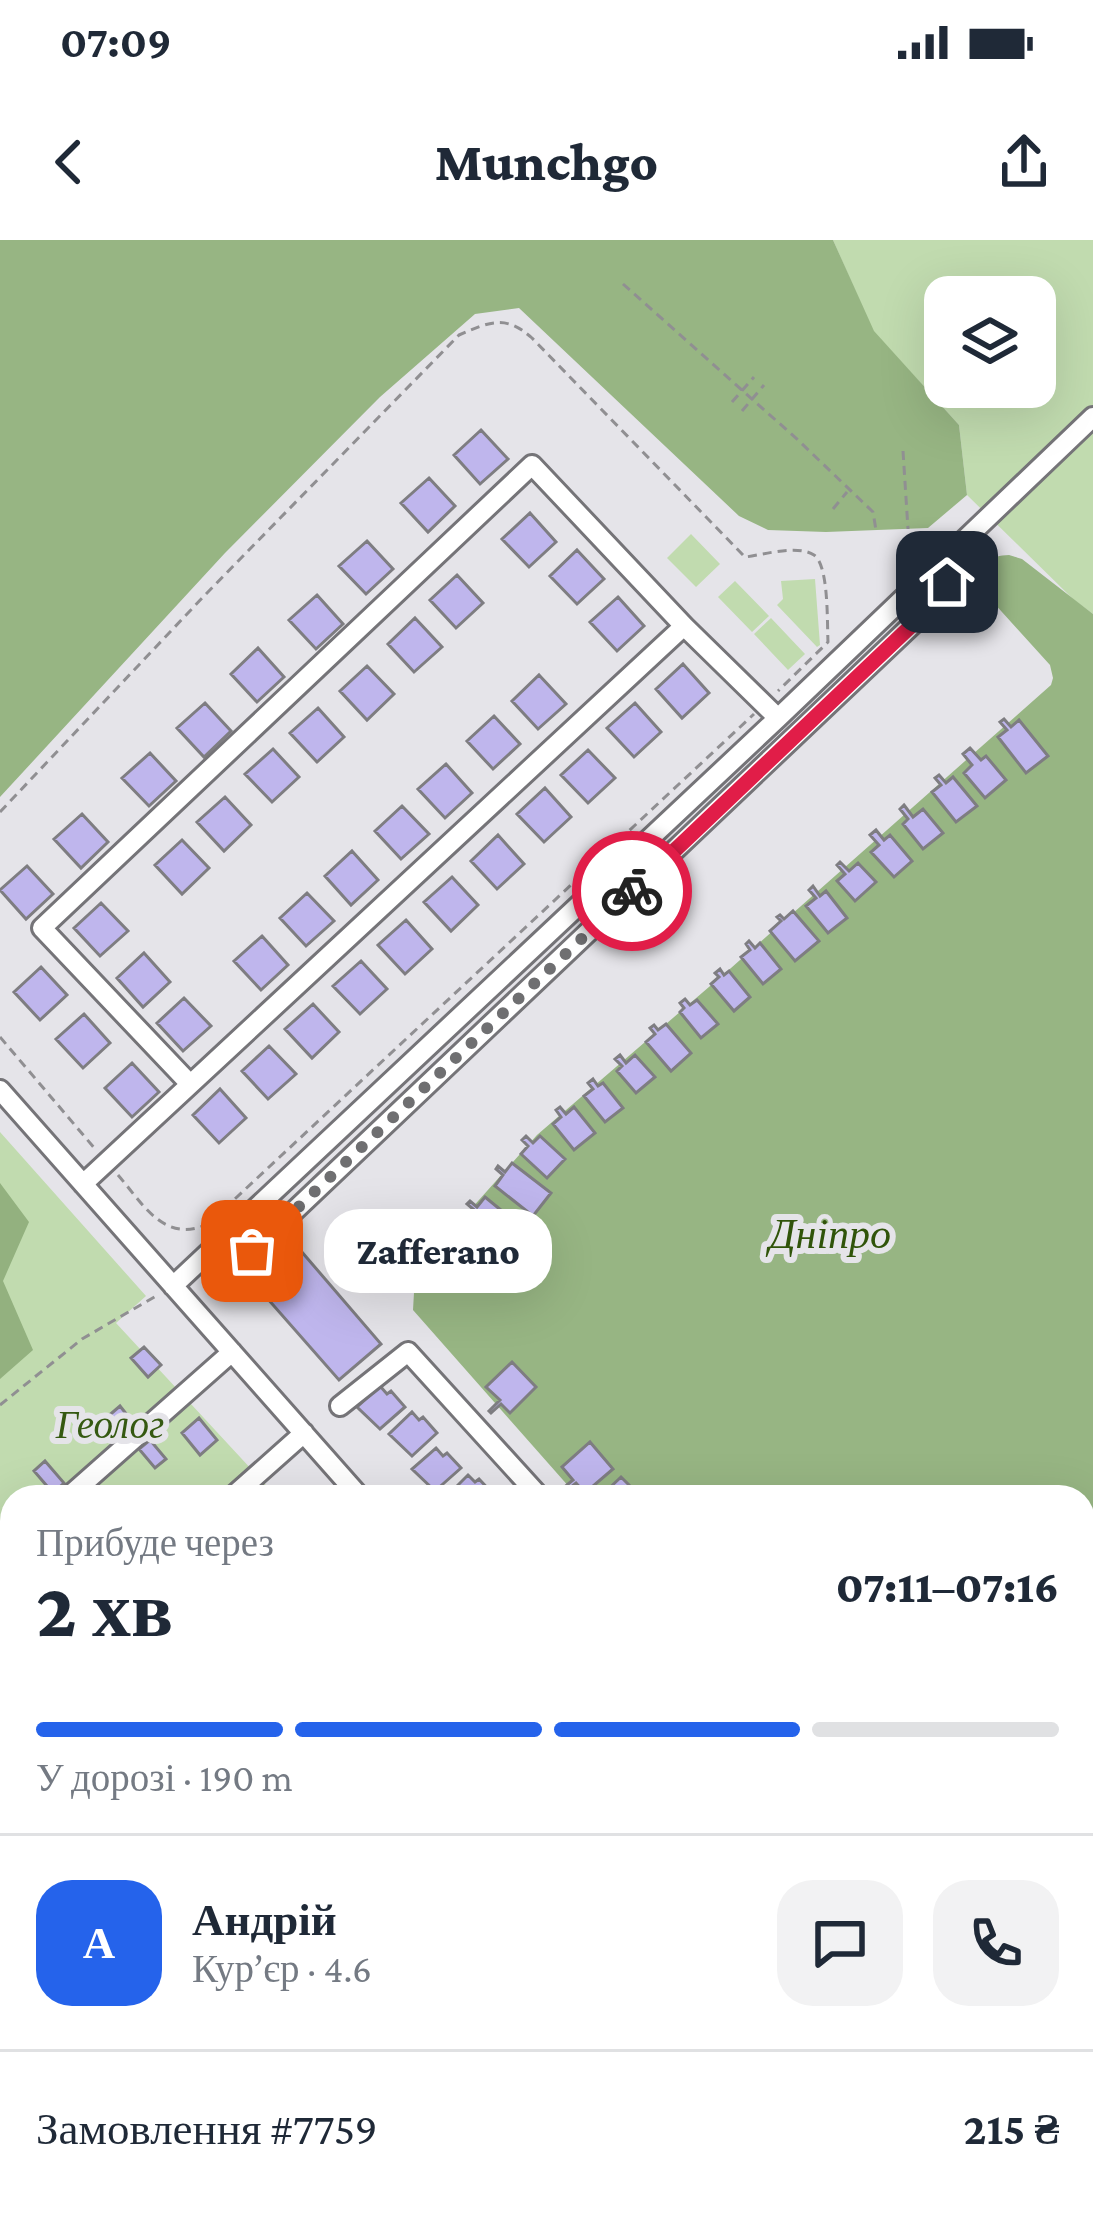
<!DOCTYPE html>
<html lang="uk">
<meta charset="utf-8">
<style>
:root{--surface:#fff;--page:#f2f2f3;--text:#1f2937;--muted:#747a83;--line:#e0e1e3;--accent:#2563eb}
body{margin:0;font-family:"Crimson Pro",serif;background:var(--page);color:var(--text);height:100vh;display:flex;flex-direction:column;font-size:45px;white-space:nowrap}
*{box-sizing:border-box;margin:0}
p{font-size:39px;color:var(--muted)}
.icon{flex:none;width:66px;height:66px;fill:none;stroke:currentColor;stroke-width:2;stroke-linecap:round;stroke-linejoin:round}
.map{position:relative;flex:1;overflow:hidden}
.sheet{position:absolute;left:0px;top:1245px;width:1095px;height:747px;display:flex;flex-direction:column;background:var(--surface);border-radius:36px 36px 0 0;box-shadow:0 12px 48px #0002}
.sheet>*{flex:none}
.fabs{position:absolute;left:924px;top:36px;display:grid;gap:24px}
.fabs a{display:grid;place-items:center;width:132px;height:132px;border-radius:24px;background:var(--surface);box-shadow:0 12px 48px #0002;font-size:60px}
.pin{position:absolute;display:grid;place-items:center;width:102px;height:102px;color:#fff;margin:-51px;border-radius:24px;box-shadow:0 6px 18px #0006}
.courier{position:absolute;display:grid;place-items:center;width:120px;height:120px;margin:-60px;border:9px solid #e11d48;border-radius:50%;background:#fff;color:#222;box-shadow:0 3px 15px #0007}
.bubble{position:absolute;height:84px;border-radius:36px;background:var(--surface);box-shadow:0 12px 48px #0002;font-size:39px;font-weight:800;line-height:84px;text-align:center}
.summary em{font-style:normal;font-weight:800}
.summary div{display:flex;flex-direction:column-reverse}
.summary{display:flex;align-items:center;justify-content:space-between;height:204px;padding:0 36px}
h1{font-size:78px;font-weight:800;line-height:90px}
.bar{display:grid;grid-template-columns:repeat(4,1fr);gap:18px 12px;align-content:center;height:144px;padding:0 36px}
.bar i{height:15px;border-radius:9px;background:var(--line)}
.bar .active{background:var(--accent)}
.bar p{grid-column:span 4}
.line{display:flex;align-items:center;gap:30px;padding:0 36px;border-top:3px solid var(--line)}
.line div{flex:1}
.round{display:grid;place-items:center;flex:none;width:126px;height:126px;border-radius:36px;background:var(--page)}
.status{display:flex;justify-content:space-between;align-items:center;height:84px;padding:0 60px;background:var(--surface);direction:ltr}
.status svg{height:33px;fill:currentColor}
header{display:flex;justify-content:space-between;align-items:center;height:156px;padding:0 36px;background:var(--surface);font-size:54px;font-weight:800}
.map>svg:first-child{display:block}
</style>
<div class="status"><b>07:09</b><svg viewBox="0 0 49 12"><path d="M0 12V9h3v3zM5 12V6h3v6zM10 12V3h3v9zM15 12V0h3v12zM26 1h20v11H26zM47 4h2v5h-2z"/></svg></div>
<header><svg class="icon" aria-label="back" viewBox="0 0 24 24"><path d="M15 5l-7 7 7 7"/></svg>Munchgo<svg class="icon" aria-label="share" viewBox="0 0 24 24"><path d="M12 15V3M7 8l5-5 5 5M5 13v7h14v-7"/></svg></header>
<div class="map">
<svg width="1093" height="1991" viewBox="0 0 1093 1991">
<rect width="100%" height="100%" fill="#e5e4e9"/>
<path fill="#c1dbaf" fill-rule="evenodd" d="M833,0H1093V374L1074,360L967,255L959,185L873,91ZM945,57H1035V147H945Z
M691,294L720,324L696,347L667,318Z
M815,339L820,405L817,407L777,365L783,359L781,341Z
M735,341L769,376L752,392L718,357Z
M771,378L805,414L788,430L754,394Z
M0,892L146,1056L116,1083L277,1257H12V1592L0,1604Z"/>
<path fill="#93b17f" d="M0,943L29,982L3,1041L33,1110L0,1139Z"/>
<path fill="#97b583" d="M0,0H833L874,91L959,185L967,255L928,288L826,292L768,290L739,276L519,68L475,74L380,157L225,313L0,557Z
M1009,315L1022,319L1093,374V1351L1083,1354V1257H578L413,1070L415,1035L437,1007L537,895L731,728L1051,445L1053,438L1050,425L983,351C976,327 985,316 1009,315Z
M0,1612H12V1980H352L351,1991H0Z
M1083,1690L1093,1702V1826L1083,1814Z"/>
<path fill="#bfb6ed" stroke="#7e7d81" stroke-width="3" d="M481,190L508,219L480,244L454,215Z
M429,238L455,266L428,292L401,263Z
M530,273L556,302L529,327L502,299Z
M367,301L393,329L366,354L339,326Z
M577,310L604,339L577,364L550,336Z
M457,335L483,363L456,388L430,360Z
M317,355L343,384L316,409L289,380Z
M618,357L644,386L617,411L590,382Z
M415,378L442,407L414,432L388,404Z
M258,408L284,437L257,462L231,434Z
M683,424L709,453L682,478L656,449Z
M367,426L394,454L367,480L340,451Z
M539,435L566,464L538,489L512,461Z
M205,463L231,491L204,517L177,488Z
M635,463L661,492L634,517L607,488Z
M318,468L344,497L317,522L290,493Z
M494,476L520,504L493,529L467,501Z
M1004,479L1011,487L1019,480L1048,516L1026,533L998,497L1007,490L1000,482Z
M970,508L981,520L986,516L1006,540L985,558L964,533L972,525L963,514Z
M273,509L299,537L272,562L245,534Z
M588,510L615,538L588,563L561,535Z
M150,513L176,541L149,566L122,538Z
M446,524L472,553L445,578L418,549Z
M939,535L946,543L953,537L977,566L956,582L932,552L941,545L935,538Z
M545,548L571,577L544,602L517,574Z
M225,557L251,585L224,611L197,582Z
M904,565L913,577L923,569L943,593L923,609L903,584L908,579L900,569Z
M402,566L429,594L401,619L375,591Z
M82,574L108,602L81,628L54,599Z
M876,590L884,600L890,595L912,621L894,637L871,612L879,605L870,595Z
M498,595L524,624L497,649L471,621Z
M182,600L209,628L182,654L155,625Z
M352,611L378,640L351,665L325,636Z
M840,622L849,631L858,623L876,642L855,661L837,641L845,634L837,625Z
M27,626L53,654L26,679L0,650Z
M452,637L478,665L451,691L424,662Z
M813,646L820,656L826,651L847,678L828,693L806,666L816,658L809,650Z
M307,653L334,681L306,706L280,678Z
M101,663L128,691L100,716L74,688Z
M793,671L819,701L795,721L770,691L781,681L777,677L780,675L784,679Z
M406,680L432,709L405,734L378,705Z
M262,696L288,725L261,750L234,721Z
M749,701L755,708L760,703L781,729L763,744L741,717L750,710L746,704Z
M144,713L170,742L143,767L117,738Z
M361,721L387,749L360,774L333,746Z
M41,727L67,755L40,780L14,752Z
M720,729L724,735L729,731L750,757L734,771L711,744L719,737L715,733Z
M184,758L211,786L183,811L157,783Z
M685,759L690,765L697,760L718,784L701,798L680,772L684,768L680,763Z
M313,764L339,792L312,818L285,789Z
M84,774L110,803L83,828L56,799Z
M666,784L691,813L671,831L646,802L655,794L650,788L654,785L658,790Z
M269,806L296,834L268,859L242,831Z
M620,815L626,823L635,815L655,837L636,853L617,831L622,826L615,819Z
M132,823L159,852L132,877L105,848Z
M593,839L598,846L603,843L623,868L605,882L584,856L593,849L588,843Z
M220,849L246,878L219,903L193,875Z
M560,867L566,874L574,867L595,893L574,910L553,884L561,877L556,870Z
M526,896L533,903L540,896L565,919L547,938L521,914L528,906L522,900Z
M512,923L551,953L533,976L495,946L503,935L496,929L498,926L505,932Z
M485,957L513,980L494,1002L465,978L473,969L467,964L470,961L477,967Z
M295,1004L381,1104L339,1140L252,1041Z
M144,1107L161,1125L148,1137L131,1118Z
M512,1122L536,1147L510,1173L501,1164L491,1173L489,1171L500,1160L486,1147Z
M380,1146L387,1154L391,1151L405,1167L380,1189L357,1167Z
M120,1166L135,1185L121,1196L106,1178Z
M412,1172L419,1180L423,1177L437,1193L412,1216L389,1194Z
M199,1178L217,1200L200,1215L182,1193Z
M150,1200L166,1219L155,1228L139,1209Z
M590,1202L613,1229L585,1253L576,1243L565,1252L562,1249L573,1240L562,1227Z
M436,1208L443,1216L447,1213L461,1228L435,1251L412,1229Z
M45,1221L64,1243L53,1253L34,1231Z
M468,1235L475,1242L479,1239L494,1255L446,1257Z
M621,1237L641,1257H600Z
M1093,1404V1454L1083,1456V1406Z
M1083,1513L1093,1526V1546L1083,1554Z"/>
<g fill="none" stroke-linecap="round" stroke-linejoin="round">
<g stroke="#757478" stroke-width="24">
<path id="minor" d="M190,844L42,688L532,225L684,386L778,478
M0,850L360,1257
M83,944L684,386
M202,1019L231,1026L252,1011L951,348L935,328
M173,1046L778,478L1093,177
M340,1166L408,1112L540,1257
M68,1257L232,1112
M232,1257L304,1193
M0,1317L12,1306
M0,1462L12,1452
M1093,1490V1493
M992,1980L1001,1991"/>
</g>
<path stroke="#908f92" stroke-width="3" stroke-dasharray="9 6" stroke-linecap="butt" d="M623,44L798,200L873,272L876,290
M732,162L754,137
M742,171L764,145
M903,211L908,289
M833,269L847,252
M0,572L204,356L459,95C490,82 505,74 532,98L745,317C763,315 797,304 814,315C829,325 827,383 828,402L778,451
M0,797L96,910
M118,935C143,964 164,1004 208,984L754,474
M0,1165L82,1099L156,1056
M562,1980L569,1991"/>
<use href="#minor" stroke="#fff" stroke-width="18"/>
</g>
<g fill="none" stroke-linecap="round" stroke-linejoin="round">
<path stroke="#6f6f71" stroke-width="12" stroke-dasharray="0 21.6" d="M252,1011L632,651"/>
<path stroke="#e11d48" stroke-width="15" d="M632,651L951,348L947,342"/>
</g>
<g text-anchor="middle" dominant-baseline="central" stroke-width="12" stroke-linejoin="round" paint-order="stroke">
<g font-size="39" font-style="italic" fill="#355911" stroke="#e5e4e9">
<text x="110" y="1184">Геолог</text>
</g>
<g font-size="42" font-style="italic" fill="#30540a" stroke="#e5e4e9">
<text x="830" y="993">Дніпро</text>
</g>
</g>
</svg>
<div class="fabs">
<a><svg class="icon" aria-label="layers" viewBox="0 0 24 24"><path d="M12 4l9 5-9 5-9-5zM3 14l9 5 9-5"/></svg></a>
</div>
<div class="pin" style="left:252px;top:1011px;background:#ea580c"><svg class="icon" aria-label="bag" viewBox="0 0 24 24"><path d="M5 8h14l-1 12H6zM9 8a3 3 0 0 1 6 0"/></svg></div>
<div class="pin" style="left:947px;top:342px;background:#1f2937"><svg class="icon" aria-label="home" viewBox="0 0 24 24"><path d="M3 11l9-7 9 7M6 9v11h12V9"/></svg></div>
<div class="courier" style="left:632px;top:651px"><svg class="icon" aria-label="bike" viewBox="0 0 24 24"><circle cx="6" cy="16" r="4"/><circle cx="18" cy="16" r="4"/><path d="M6 16l4-8h5l3 8M10 8l3 8H6M13 5h3"/></svg></div>
<div class="bubble" style="left:324px;top:969px;width:228px">Zafferano</div>
<section class="sheet">
<div class="summary"><div><h1>2 хв</h1><p>Прибуде через</p></div><em>07:11–07:16</em></div>
<div class="bar"><i class="active"></i><i class="active"></i><i class="active"></i><i></i><p>У дорозі · 190 m</p></div>
<div class="line" style="height:216px"><b class="round" style="background:var(--accent);color:#fff">А</b><div><b>Андрій</b><p>Кур’єр · 4.6</p></div><a class="round"><svg class="icon" aria-label="chat" viewBox="0 0 24 24"><path d="M4 5h16v11H9l-5 4z"/></svg></a><a class="round"><svg class="icon" aria-label="phone" viewBox="0 0 24 24"><path d="M5 4h4l2 5-3 2q2 4 5 5l2-3 5 2v4C11 20 4 13 5 4z"/></svg></a></div>
<div class="line" style="height:156px"><div>Замовлення #7759</div><b>215 ₴</b></div>
</section>
</div>
